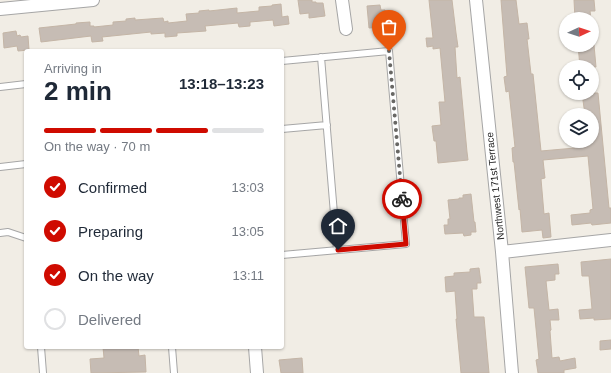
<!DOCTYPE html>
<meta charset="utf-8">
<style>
:root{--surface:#fff;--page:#f2f2f3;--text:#1f2937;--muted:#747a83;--line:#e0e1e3;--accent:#cf0b00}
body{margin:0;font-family:Arial,sans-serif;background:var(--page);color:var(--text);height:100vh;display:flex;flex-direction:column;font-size:15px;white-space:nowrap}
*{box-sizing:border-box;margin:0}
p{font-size:13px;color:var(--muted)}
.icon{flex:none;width:22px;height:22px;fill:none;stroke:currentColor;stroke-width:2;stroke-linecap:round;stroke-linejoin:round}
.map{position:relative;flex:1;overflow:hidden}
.panel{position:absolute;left:24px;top:49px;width:260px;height:300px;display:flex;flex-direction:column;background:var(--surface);border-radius:4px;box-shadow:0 1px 3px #0004}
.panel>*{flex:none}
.needle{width:26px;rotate:87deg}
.tools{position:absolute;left:559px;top:12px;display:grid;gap:8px}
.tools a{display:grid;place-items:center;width:40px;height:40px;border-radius:50%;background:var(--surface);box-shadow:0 1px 3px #0004;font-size:20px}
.pin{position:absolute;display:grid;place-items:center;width:34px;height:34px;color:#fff;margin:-41px -17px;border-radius:50% 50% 50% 0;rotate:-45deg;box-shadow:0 0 4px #0007}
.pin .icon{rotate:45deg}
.courier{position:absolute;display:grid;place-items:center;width:40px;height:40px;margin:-20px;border:3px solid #cf0b00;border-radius:50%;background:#fff;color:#222;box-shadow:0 1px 5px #0007}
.overview em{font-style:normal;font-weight:600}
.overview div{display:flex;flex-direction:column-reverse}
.overview{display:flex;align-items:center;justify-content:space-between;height:68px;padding:0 20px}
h1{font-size:26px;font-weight:600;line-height:30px}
.bar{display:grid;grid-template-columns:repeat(4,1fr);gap:6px 4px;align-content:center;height:48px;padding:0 20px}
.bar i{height:5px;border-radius:3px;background:var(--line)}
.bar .active{background:var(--accent)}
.bar p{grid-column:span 4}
ol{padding:0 20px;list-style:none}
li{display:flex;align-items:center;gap:12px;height:44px}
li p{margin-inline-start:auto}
li .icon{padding:4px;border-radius:50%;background:var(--accent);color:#fff;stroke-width:4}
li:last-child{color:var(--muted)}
li i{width:22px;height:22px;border:2px solid var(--line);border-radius:50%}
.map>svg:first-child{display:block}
</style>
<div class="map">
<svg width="611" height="373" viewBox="0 0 611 373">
<rect width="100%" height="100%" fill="#f1ede5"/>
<path fill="#c6bcb4" stroke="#c4b5a6" d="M298,0H312V2H316V3H323L325,16L309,18V13L300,14Z
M429,0H452L456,33L458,47H455L457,78L460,77L467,152L468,160L438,163L436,141H434L432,126L441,125L439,102H445L440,48L433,49V46L427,47L426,38H433Z
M501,0H516L519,24L527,23L529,39H527L531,74H533L541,151L575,148V146L587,145V141H592V115H585L582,93H598L609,208H611V223L592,225L591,223L572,225L571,215L590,213V210L593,209L588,156L543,160L545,178L541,179L544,214L549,213L551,237L543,238L542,230L522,232L520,209L519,210L514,162H513L512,148L515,147L509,91L506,92L504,77L507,76Z
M574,0H594L595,11H590L591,19H575Z
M281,4L282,17L288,16L289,24L274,26L273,20L250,22V26L239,27L238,23L205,26L206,31L177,33V36L165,37V33L151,34V32L102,37L103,41L92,42L91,36L41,42L39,28L76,24V23L90,22V26H94V27L113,25V22L126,21V19L135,18V20L163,18L164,22L168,21V23L187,21L186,14L199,13V11L209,10V11L237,8V13L259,11V7L272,6V5Z
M380,5L381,10H385L386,20H382L383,27L369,28L367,6Z
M16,31L17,36L20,35L21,37L28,36L29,50L18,51L17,46L4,48L3,33Z
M578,45H594L596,67H580Z
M471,194L474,222H475L476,232H471V235L464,236L463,233L445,234L444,225H448V219H450L448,200L459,199V198H463V195Z
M611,259V319L594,320V318L580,319L579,310L592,309L589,276H582L581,262Z
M558,264L559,274H555V280L546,281L549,310L558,309L559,320H550L551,330L550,331L552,358L559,357L560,361L575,358L576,368L564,370V373H538L536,360L539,359L534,308H529L525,267Z
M479,268L481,283H477V289H472L474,317H484L489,373H461L456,319H457L455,291L446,292L445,277L454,276V273L470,272V269Z
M611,340V349L600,350V341Z
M103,347H138L139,356L145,355L146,372L91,373L90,359L104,358Z
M302,358L303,373H281L279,360Z"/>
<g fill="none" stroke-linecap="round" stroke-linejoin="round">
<g stroke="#a6a6a6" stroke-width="8">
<path id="lane" d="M321,57L337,250
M282,61L389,51L406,244L282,255
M0,87L26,84
M282,129L327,125
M0,167L26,164
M0,233L8,232L26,238
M41,347L43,373
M172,347L174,373"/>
</g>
<g stroke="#a6a6a6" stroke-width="14">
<path id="street" d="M342,0L346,29
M476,0L502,252L512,373
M0,9L93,0
M502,252L611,240
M255,347L257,373"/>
</g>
<use href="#lane" stroke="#fff" stroke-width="6"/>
<use href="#street" stroke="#fff" stroke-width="12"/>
</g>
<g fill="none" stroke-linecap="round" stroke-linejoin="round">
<path stroke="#686764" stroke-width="4" stroke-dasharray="0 7.2" d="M389,51L402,199"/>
<path stroke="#cf0b00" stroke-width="5" d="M338,250L406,244L402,199"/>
</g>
<g text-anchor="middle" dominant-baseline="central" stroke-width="3" stroke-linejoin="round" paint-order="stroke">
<g font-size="10" fill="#1f1f1f" stroke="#fff">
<text transform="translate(495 186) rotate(-96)">Northwest 171st Terrace</text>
</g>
</g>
</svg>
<div class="tools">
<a><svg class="needle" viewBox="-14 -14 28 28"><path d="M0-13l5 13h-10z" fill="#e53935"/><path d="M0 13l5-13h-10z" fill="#747a83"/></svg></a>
<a><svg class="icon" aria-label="locate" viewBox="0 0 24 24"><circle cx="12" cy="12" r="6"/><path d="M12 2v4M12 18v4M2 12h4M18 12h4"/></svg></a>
<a><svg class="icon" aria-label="layers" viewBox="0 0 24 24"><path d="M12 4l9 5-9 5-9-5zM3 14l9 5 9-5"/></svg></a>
</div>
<div class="pin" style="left:389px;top:51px;background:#ea580c"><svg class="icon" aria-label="bag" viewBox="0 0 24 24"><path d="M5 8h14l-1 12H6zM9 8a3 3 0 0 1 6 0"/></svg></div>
<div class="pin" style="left:338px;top:250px;background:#1f2937"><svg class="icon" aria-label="home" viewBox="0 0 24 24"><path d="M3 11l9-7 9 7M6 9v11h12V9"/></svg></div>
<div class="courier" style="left:402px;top:199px"><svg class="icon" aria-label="bike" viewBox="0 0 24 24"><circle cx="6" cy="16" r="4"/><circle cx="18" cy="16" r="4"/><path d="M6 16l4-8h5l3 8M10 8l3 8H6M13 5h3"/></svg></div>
<section class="panel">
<div class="overview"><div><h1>2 min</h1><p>Arriving in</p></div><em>13:18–13:23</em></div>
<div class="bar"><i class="active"></i><i class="active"></i><i class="active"></i><i></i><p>On the way · 70 m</p></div>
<ol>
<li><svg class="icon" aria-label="check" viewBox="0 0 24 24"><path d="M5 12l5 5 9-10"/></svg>Confirmed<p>13:03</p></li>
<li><svg class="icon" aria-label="check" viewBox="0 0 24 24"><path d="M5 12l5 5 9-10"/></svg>Preparing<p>13:05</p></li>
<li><svg class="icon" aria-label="check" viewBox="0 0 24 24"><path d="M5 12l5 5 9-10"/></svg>On the way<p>13:11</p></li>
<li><i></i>Delivered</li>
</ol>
</section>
</div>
